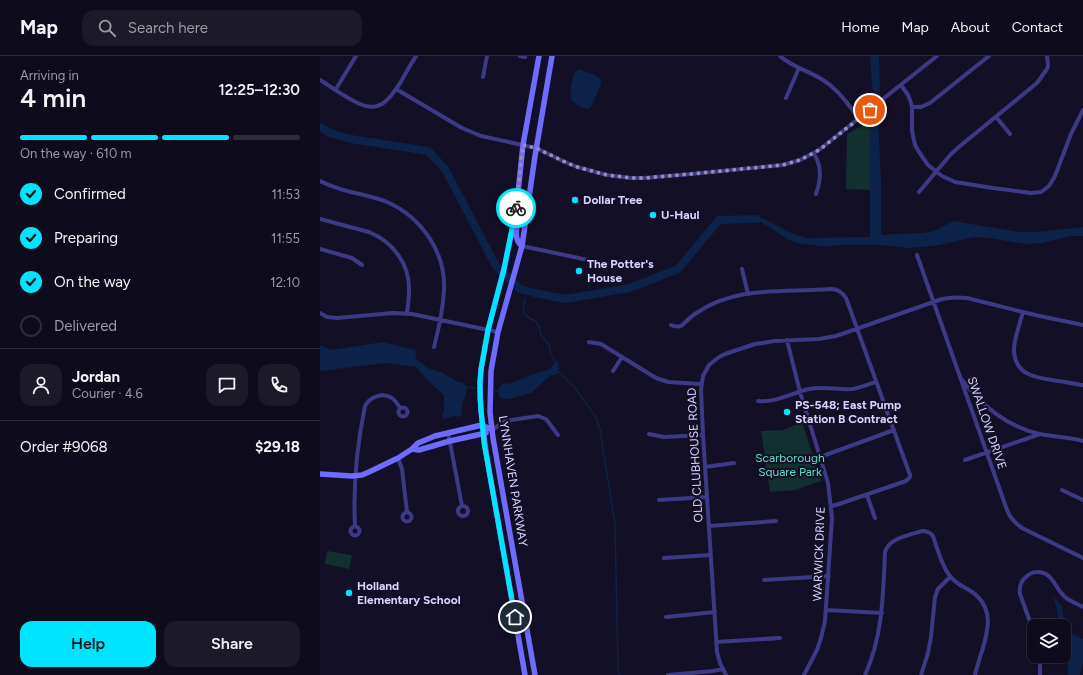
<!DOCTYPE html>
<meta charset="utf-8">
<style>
:root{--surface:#0e0b1c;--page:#1c1929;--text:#f1f3f6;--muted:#9b9ba3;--line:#2e2b3b;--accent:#00e5ff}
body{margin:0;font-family:Figtree,sans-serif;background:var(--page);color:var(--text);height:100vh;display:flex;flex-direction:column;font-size:15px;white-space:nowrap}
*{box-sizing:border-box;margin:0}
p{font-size:13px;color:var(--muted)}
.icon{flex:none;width:22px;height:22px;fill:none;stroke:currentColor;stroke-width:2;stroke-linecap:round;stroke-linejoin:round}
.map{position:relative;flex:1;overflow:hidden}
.drawer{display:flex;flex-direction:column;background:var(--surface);width:320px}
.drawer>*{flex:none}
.controls{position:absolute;left:707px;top:563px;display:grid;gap:8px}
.controls a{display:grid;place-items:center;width:44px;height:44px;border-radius:8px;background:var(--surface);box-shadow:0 1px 3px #0004,0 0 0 1px var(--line);font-size:20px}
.pin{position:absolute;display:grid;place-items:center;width:34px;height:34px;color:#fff;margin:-17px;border:2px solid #fff;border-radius:50%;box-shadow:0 1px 4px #0007}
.courier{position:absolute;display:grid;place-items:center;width:40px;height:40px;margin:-20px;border:3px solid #00e5ff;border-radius:50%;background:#fff;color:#222;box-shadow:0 1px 5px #0007}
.headline em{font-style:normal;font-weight:600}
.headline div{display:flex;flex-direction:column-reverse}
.headline{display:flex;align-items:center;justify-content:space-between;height:68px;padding:0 20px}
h1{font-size:26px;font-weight:600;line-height:30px}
.bar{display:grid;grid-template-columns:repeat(4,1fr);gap:6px 4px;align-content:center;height:48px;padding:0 20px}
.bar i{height:5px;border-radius:3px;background:var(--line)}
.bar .active{background:var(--accent)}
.bar p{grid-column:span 4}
.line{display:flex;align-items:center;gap:10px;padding:0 20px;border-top:1px solid var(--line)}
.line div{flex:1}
.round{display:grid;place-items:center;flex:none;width:42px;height:42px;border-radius:12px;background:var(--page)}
ol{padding:0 20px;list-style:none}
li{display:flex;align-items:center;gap:12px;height:44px}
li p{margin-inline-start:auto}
li .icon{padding:4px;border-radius:50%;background:var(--accent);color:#111;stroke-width:4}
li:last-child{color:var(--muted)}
li i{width:22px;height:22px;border:2px solid var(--line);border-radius:50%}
.primary-button{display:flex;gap:8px;margin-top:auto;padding:8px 20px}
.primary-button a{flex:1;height:46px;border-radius:12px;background:var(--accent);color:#111;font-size:16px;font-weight:600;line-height:46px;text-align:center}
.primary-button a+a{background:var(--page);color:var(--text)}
header{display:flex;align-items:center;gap:24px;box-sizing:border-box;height:56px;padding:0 20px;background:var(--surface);border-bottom:1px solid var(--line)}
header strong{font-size:19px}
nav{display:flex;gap:22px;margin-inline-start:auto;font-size:14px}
.search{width:280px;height:36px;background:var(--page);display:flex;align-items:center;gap:10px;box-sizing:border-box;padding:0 14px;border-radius:12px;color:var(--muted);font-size:15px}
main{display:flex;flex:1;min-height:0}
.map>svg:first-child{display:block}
</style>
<header>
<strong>Map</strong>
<div class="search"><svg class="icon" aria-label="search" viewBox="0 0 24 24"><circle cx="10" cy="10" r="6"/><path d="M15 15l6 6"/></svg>Search here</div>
<nav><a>Home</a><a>Map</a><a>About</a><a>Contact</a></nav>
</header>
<main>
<section class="drawer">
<div class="headline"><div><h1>4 min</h1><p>Arriving in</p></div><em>12:25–12:30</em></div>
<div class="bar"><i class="active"></i><i class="active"></i><i class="active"></i><i></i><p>On the way · 610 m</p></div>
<ol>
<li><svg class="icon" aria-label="check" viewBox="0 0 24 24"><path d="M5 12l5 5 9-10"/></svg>Confirmed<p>11:53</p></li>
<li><svg class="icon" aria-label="check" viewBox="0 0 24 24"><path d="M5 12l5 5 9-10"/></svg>Preparing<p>11:55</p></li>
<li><svg class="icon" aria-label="check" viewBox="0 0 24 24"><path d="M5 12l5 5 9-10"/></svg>On the way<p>12:10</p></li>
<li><i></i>Delivered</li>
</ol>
<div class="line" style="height:72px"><a class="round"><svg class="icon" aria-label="person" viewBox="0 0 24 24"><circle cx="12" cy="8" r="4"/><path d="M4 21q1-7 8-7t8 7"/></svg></a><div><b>Jordan</b><p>Courier · 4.6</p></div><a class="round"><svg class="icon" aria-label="chat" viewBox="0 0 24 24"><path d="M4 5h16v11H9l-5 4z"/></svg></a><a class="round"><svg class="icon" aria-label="phone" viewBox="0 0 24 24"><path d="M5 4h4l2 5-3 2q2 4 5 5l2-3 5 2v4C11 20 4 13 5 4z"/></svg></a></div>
<div class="line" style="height:52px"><div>Order #9068</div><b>$29.18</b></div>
<div class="primary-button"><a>Help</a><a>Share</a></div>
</section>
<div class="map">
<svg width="763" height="619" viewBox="0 0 763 619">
<rect width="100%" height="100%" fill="#130f26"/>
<path fill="#12302f" d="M551,65L550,88V134L526,133L527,78Z
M482,366L501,425L475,434L450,436L441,375L463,374Z
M7,495L32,499L29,513L5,508Z"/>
<path fill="#0c2248" d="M550,0H559L560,35L555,38L554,37L552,30Z
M259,13C264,15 277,19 280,23C282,25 281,26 281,29L270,52L268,53C263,52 256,49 253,46C248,43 252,23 254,18C255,15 256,15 259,13Z
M555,61L558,63L561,126V179L574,178L603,177L614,175L633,165L700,176H717L763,171V180H751L722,187L706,188L669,182L654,181L620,189L601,191L587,192L561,189H519L506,191L478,187L467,183L437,163L440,162L444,163L471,177L487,182L550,181V88L551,65Z
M63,286L95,294L96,303L110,313L121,316L136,325L144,327L147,331L145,341L143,345L141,360L138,361L133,360L124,363L122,359L124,355V339L108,325L96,311L66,307L0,315V289L12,294Z
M237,304L239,312L237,318L230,320L211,337L189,343H182L178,338L179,332L183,328L192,327L208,320L230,313Z
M733,541L742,550C745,572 742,573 763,583V608L760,619H748L746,580L744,576V570H741L739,566L737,553Z"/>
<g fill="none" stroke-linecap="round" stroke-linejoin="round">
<path stroke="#0c2248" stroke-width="1.5" d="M205,243L203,254L206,260L215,265L219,270L221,279L230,291V297L235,306
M238,315L255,332L267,349L275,360L280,373L285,406L295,468L298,613L299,619
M147,331L155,332
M175,335H179"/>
<path stroke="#0c2248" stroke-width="8" d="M0,71L10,77L31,83L108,95L125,113L176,210L200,233L215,237L245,243L310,232L358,213L399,164L437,163"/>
<path stroke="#3d3a85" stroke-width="4" d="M200,0L205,1
M460,0C472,11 489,15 503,24C518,33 528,49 539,62
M163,21L167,0
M0,24C13,32 26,42 40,48C62,58 72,39 82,24C86,16 91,8 96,0
M581,29L588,39L590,44L592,51V75L595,89L599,96L608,109L622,120L635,126L673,132L711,137L721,136L729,130L735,120L751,78L763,54
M16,33L36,0
M76,33L142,72L161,80L216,92L245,106L257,111L287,119L311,122H324L371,118L463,109L480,104L499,94L617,0
M466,42L479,12
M592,51H601L610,47L669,0
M676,61L690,78
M494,98C502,110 501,124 496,138
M0,125C14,132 29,136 44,139C52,141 60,143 67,146C101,161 126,196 124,234C123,253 119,272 114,291
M599,136L631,98L640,90L717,27L727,13L728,9L727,0
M0,163L49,176C73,186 90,208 89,235C89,242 88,250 87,257
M202,190L287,208
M0,193L32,202L42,209
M597,199L687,454C690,462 695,467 702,472L763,502
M422,213L428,238
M703,256C700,267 695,280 694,292C693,320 718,322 738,325C747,326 755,328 763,329
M0,257L7,261L17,262L73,257L92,258L178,276
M351,269C355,271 357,271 361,270C366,266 370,261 375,258C416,229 464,237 511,233C518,233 522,236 526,242L590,419V421L586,425L519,448L512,450
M467,284L480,336L508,427L512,462L505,565L501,582L497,594L484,619
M269,286L281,288L336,322L348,326L381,328
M293,315L302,301
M642,324C663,350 687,371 720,378C734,381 749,381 763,385
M438,345C455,347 472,337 489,333C503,330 518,334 532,333C541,332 548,328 556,326
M78.5 356a4.5 4.5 0 1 1 9 0a4.5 4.5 0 1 1-9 0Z
M172,374L185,365L218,360L226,363L238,379
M128,376L142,450
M329,378L344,381L383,379
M500,401L574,374
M78,402L82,413L87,456
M645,404L720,378
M385,411L414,407
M742,434L763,444
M547,439L555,462
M339,444L387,441
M138 455a5 5 0 1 1 10 0a5 5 0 1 1-10 0Z
M82.5 461a4.5 4.5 0 1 1 9 0a4.5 4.5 0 1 1-9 0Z
M35,470C33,431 37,389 45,350C50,341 62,336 72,342C76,345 78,349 80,352
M389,470L456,465
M30.5 475a4.5 4.5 0 1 1 9 0a4.5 4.5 0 1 1-9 0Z
M344,502L391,499
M444,524L509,520
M507,554L562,557
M346,561L395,556
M714,577L700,538C699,531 701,525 706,521C709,518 713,516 717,516C732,515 735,532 744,540C749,545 757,548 763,551
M396,586L460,582
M720,600V619
M348,619L393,615L403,613
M406,619L400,607L397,596L383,379L381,334L383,320L389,309L399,301L405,298L435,288L455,285L499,283L516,280L622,243C631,241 638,241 647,242L715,259L763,269
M545,619C563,580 563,538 565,496C569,482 590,479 602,475C607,475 610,476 613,480C617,492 622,511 630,520C637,530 649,532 657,540C673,555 668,574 663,592C660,601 657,610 655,619
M601,619L608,597L611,581L615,541L618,533L630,521"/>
<path stroke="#6f6bff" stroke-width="5.5" d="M199,158C198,168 192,183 202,190
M92,393L99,394L130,385L166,377
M0,418L32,420L42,419L49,416L78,402L92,393L98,387L115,380L162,369L172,374
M205,619L166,396L161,355L160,326L161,313L168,274L184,213L196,156L203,89L219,0
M215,619L173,382L170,356L171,315L178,276L202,190L215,100L232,0"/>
</g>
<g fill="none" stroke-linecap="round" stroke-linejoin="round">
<path stroke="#948fb3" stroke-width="4" stroke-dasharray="0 7.2" d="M196,152L203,89L216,92L245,106L257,111L287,119L311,122H324L371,118L463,109L480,104L499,94L550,54"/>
<path stroke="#00e5ff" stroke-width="5" d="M195,561L164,387L160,343V326L161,314L168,274L184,213L196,152"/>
</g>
<g fill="#00e5ff" stroke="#130f26" stroke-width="1.5">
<circle cx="255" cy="144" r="4"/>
<circle cx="333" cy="159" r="4"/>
<circle cx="259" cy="215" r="4"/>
<circle cx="467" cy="356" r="4"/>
<circle cx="29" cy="537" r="4"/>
</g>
<g text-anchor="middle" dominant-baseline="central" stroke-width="4" stroke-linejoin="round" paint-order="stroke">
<g font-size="12" font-weight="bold" fill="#d9d4ff" stroke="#130f26" text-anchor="start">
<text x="263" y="144">Dollar Tree</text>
<text x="341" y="159">U-Haul</text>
<text x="267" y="208">The Potter's<tspan x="267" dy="14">House</tspan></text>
<text x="475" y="349">PS-548; East Pump<tspan x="475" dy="14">Station B Contract</tspan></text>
<text x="37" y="530">Holland<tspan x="37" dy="14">Elementary School</tspan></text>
</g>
<g font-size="12" fill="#d9d4ff" stroke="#130f26">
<text transform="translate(667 367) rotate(71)">SWALLOW DRIVE</text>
<text transform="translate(375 399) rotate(-93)">OLD CLUBHOUSE ROAD</text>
<text transform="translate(193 425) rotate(81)">LYNNHAVEN PARKWAY</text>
<text transform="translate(499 498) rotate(-88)">WARWICK DRIVE</text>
</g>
<g font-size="12" fill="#5fe0c0" stroke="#130f26">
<text x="470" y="402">Scarborough<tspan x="470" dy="14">Square Park</tspan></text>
</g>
</g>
</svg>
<div class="controls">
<a><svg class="icon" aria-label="layers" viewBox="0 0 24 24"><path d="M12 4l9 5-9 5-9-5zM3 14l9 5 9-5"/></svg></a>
</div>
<div class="pin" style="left:550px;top:54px;background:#ea580c"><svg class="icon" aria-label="bag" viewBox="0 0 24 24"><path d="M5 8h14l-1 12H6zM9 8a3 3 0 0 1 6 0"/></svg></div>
<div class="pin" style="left:195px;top:561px;background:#1f2937"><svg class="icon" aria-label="home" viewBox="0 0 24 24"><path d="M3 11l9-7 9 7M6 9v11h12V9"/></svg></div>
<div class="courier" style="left:196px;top:152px"><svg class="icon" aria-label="bike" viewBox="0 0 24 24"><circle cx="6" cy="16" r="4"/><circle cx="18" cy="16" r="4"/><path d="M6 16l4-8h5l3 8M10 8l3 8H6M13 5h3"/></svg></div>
</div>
</main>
